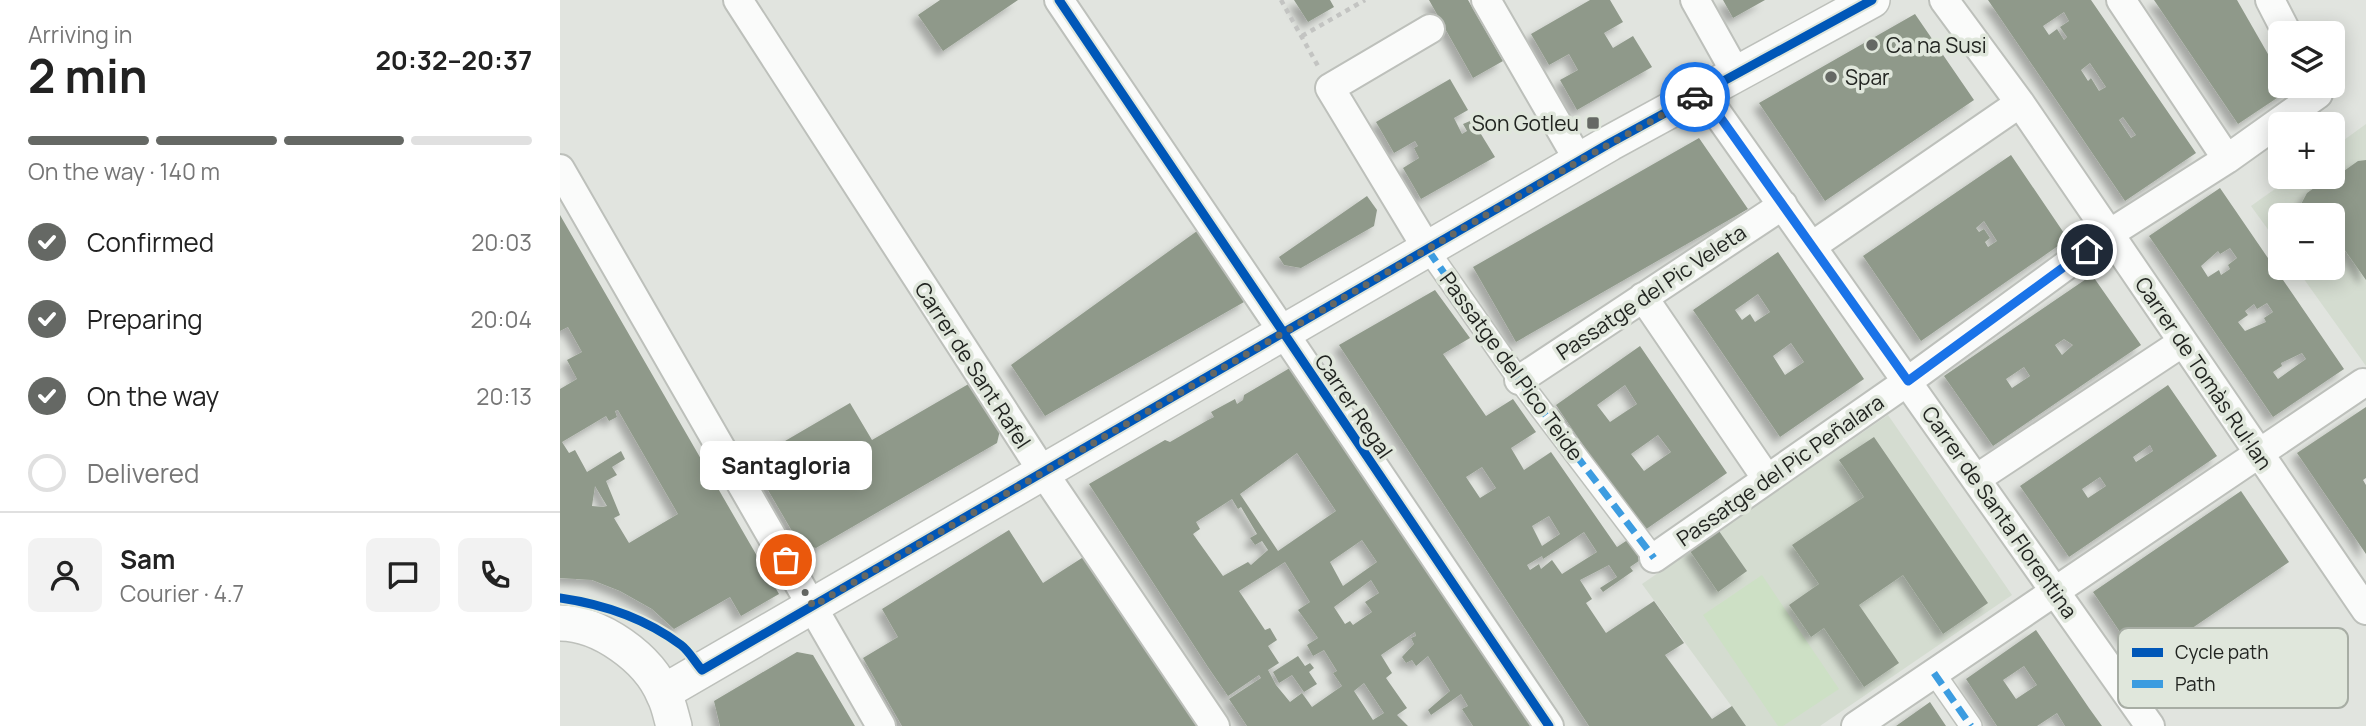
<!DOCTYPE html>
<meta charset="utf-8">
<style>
:root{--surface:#fff;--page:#f2f2f2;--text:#222;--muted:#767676;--line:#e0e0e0;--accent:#656864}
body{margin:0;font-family:Manrope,sans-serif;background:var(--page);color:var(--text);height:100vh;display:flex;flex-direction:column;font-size:26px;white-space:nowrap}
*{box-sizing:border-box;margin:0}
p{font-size:23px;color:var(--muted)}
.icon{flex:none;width:38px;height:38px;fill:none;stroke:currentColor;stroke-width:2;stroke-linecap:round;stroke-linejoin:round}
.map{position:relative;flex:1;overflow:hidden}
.details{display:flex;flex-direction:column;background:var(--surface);width:560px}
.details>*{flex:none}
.controls{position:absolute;left:1708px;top:21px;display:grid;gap:14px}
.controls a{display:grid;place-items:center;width:77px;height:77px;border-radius:10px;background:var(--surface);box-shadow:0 4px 18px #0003;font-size:35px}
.pin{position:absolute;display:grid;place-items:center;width:60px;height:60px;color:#fff;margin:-30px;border:4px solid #fff;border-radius:50%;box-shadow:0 2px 7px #0007}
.courier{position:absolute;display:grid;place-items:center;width:70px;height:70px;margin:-35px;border:5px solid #1a73e8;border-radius:50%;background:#fff;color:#222;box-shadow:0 2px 9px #0007}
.bubble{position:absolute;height:49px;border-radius:10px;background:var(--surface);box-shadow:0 4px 18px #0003;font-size:23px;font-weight:700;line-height:49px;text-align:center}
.summary em{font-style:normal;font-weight:700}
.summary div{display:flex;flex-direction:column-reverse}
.summary{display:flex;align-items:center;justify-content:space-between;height:119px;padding:0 28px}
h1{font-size:46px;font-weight:700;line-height:52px}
.bar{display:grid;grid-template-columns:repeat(4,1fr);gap:10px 7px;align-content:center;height:84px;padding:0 28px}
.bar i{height:9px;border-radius:5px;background:var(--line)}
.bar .active{background:var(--accent)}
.bar p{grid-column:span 4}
.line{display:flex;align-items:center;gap:18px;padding:0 28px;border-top:2px solid var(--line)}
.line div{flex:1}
.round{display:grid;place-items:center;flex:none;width:74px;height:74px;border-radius:10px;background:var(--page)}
ol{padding:0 28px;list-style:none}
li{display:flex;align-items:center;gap:21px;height:77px}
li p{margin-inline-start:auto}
li .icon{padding:7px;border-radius:50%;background:var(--accent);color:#fff;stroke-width:4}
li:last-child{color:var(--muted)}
li i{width:38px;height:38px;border:4px solid var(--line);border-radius:50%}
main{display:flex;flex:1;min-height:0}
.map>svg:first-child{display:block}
</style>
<main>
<section class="details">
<div class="summary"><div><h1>2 min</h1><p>Arriving in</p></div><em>20:32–20:37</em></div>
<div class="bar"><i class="active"></i><i class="active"></i><i class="active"></i><i></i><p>On the way · 140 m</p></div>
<ol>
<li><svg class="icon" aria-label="check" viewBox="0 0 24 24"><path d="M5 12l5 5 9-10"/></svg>Confirmed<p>20:03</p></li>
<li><svg class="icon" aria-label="check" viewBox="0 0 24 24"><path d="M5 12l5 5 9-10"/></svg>Preparing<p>20:04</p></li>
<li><svg class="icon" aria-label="check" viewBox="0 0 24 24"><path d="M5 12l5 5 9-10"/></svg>On the way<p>20:13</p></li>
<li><i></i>Delivered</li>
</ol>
<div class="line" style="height:126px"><a class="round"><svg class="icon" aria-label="person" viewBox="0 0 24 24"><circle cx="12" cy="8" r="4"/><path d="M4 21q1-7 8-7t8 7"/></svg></a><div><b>Sam</b><p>Courier · 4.7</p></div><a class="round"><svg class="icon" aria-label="chat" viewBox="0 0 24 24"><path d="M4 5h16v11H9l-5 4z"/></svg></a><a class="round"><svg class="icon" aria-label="phone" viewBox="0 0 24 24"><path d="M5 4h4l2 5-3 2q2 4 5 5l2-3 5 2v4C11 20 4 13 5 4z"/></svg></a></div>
</section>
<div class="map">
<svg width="1806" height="726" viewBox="0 0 1806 726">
<defs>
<filter id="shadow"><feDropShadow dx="-6" dy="6" stdDeviation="3.5" flood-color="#0004"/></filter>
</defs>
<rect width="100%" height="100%" fill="#e1e4df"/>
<path fill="#d4dcd0" d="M1806,124V366L1736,268H1773V215H1720V246L1691,206L1732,177H1773V148Z
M1328,415L1452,595L1260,726H1186L1082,584Z"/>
<path fill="#cde0c5" d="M1202,575L1279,689L1223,726H1218L1143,615Z"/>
<path fill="#8f998a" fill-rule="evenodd" filter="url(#shadow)" d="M380,0H458L383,51L358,15Z
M734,0H770L774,7L748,22Z
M869,0H908L943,61L913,78Z
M1030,0H1050L1063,22L1044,33L1053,48L1073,36L1092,67L1017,110L1000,80L1018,70L1009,54L989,65L971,34Z
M1163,0H1205L1173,18Z
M1428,0H1531L1636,153L1565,201ZM1504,12L1509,21L1500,27L1507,37L1504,40L1497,29L1489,35L1483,26ZM1530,63L1546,87L1539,91L1531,78L1528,81L1521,70ZM1563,117L1576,135L1571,138L1559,120Z
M1594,0H1677L1720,75V86H1726L1729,90L1678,124Z
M1355,14L1414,100L1265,201L1199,103Z
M890,79L908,110L894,118L902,134L907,131L903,124L910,121L913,128L916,126L935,157L861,199L843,168L859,158L854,148L858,146L855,141L834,153L816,122Z
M1139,138L1188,209L956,342L913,267Z
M1451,155L1508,239L1361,341L1303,256ZM1424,221L1437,241L1428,247L1425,242L1430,238L1424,229L1419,232L1416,228Z
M1806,160V280L1782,246L1773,247V215H1744L1739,208L1747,193L1764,181L1780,180L1781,173L1798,161Z
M1660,188L1784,369L1713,417L1589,236ZM1670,248L1677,258L1668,265L1670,269L1661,275L1659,270L1648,277L1641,266L1658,251L1660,254ZM1707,303L1713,312L1704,318L1706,322L1685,331L1678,322L1688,315L1685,311L1694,304L1697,309ZM1742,353L1746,359L1718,379L1713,372L1722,366L1721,363Z
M807,196L817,210L814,226L741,268L724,265L719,257Z
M0,215L219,594L181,616L170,597L114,629L92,609L60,591L32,580L0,578V389L17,379L7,360L22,352L8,327L0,331ZM58,410L118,514L69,543L54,518L60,515L46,481L57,475L52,467L65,459L61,451L27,472L15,450L9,453L2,442L46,416L49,421L57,417L55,411ZM35,486L47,506L43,507L32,506Z
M644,226L687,285L684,302L485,416L451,365Z
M1218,252L1304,379L1220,437L1133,310ZM1198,294L1210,312L1195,322L1190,314L1182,320L1175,310ZM1231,343L1244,362L1225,375L1213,356Z
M1532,275L1581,345L1433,446L1384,376ZM1504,339L1513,345L1502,355L1495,345ZM1464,367L1470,376L1452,388L1446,379Z
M875,290L910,338L883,354L926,416L953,399L976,432L951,448L964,470L991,452L1057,547L1075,535L1089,554L1070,567L1073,571L1043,592L1040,588L1057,577L1049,565L1020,580L1032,599L1026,603L1046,633L1094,601L1124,643L1105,655L1152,719L1172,706L1186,726H1029L779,345ZM922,467L936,488L920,498L906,477ZM989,516L1000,534L982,546L972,526ZM1024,532L1037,552L1002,574L992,560L981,569L979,564L970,570L967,565L982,556L983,559Z
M1080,346L1167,473L1082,532L996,405ZM1065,385L1077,404L1050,422L1037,405ZM1098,435L1111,452L1084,471L1071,454Z
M740,362L978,726H913L902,709L908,706L901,694L871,715L868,710L890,691L868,656L856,666L852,660L846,663L842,657L854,644L851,638L856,636L855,632L821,655L832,673L826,678L847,708L837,715L848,726H687L669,699L701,678L699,675L668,696L648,667L529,484L605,440L610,442L648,420L654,417L651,412L675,399L677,404L683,400L684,395ZM737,453L776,511L718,551L680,494ZM672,499L678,509L681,507L697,534L690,538L695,545L702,541L708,550L691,565L688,562L663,576L633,534L640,529L636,522ZM802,540L817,562L783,586L770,562ZM725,562L750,602L738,610L758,638L747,645L753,656L764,650L777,671L773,673L782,686L752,707L742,693L730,702L716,685L708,670L719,663L708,646L717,640L710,628L705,630L679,591ZM811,580L819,593L805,602L812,612L793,625L790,621L785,624L774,607ZM804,683L824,713L813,720L794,691Z
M412,382L441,426L437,443L256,548L239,543L191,461L290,403L312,440Z
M1608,385L1657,456L1509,557L1460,486ZM1590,445L1593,451L1576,462L1573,457ZM1540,477L1546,486L1528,498L1522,489Z
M1806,407V478L1803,480L1806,485V554L1737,453Z
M1314,437L1428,603L1383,634L1343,575L1299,605L1339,663L1304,687L1264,628L1251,637L1229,605L1259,584L1232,545L1304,497L1279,460Z
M1681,491L1729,562L1581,663L1533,592Z
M449,530L483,583L525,556L637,726H342L303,658L338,637L322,609Z
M1159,531L1187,571L1158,592L1130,551Z
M1476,630L1529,708L1542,726H1505L1497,713L1477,726H1437L1425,708L1406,679ZM1464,666L1477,685L1456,699L1443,680Z
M237,652L253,655L295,726H160L154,701Z
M738,656L745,666L750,663L754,668L749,672L757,684L744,692L732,675L719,683L713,672Z
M1370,702L1386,726H1336Z"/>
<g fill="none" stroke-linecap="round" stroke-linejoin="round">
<g stroke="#bdc0bb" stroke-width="24">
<path id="pedestrian" d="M868,250L959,380L1094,558
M1374,673L1411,726"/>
</g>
<g stroke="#bdc0bb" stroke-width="32">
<path id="minor" d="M178,0L483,472L655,726
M499,0L989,726
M926,0L1019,161
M1135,0L1177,75
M1384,0L1460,103L1806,610
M1561,0L1667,159
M1710,0L1727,33
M1143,93L1590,726
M0,169L321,726
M1252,246L1460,103
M868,250L770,88L870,29
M1083,297L1207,479
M959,380L1223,205
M1416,479L1623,342
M1094,558L1348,381L1549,234L1667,159L1758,94L1754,86
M1296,726L1803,383"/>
</g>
<g stroke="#bdc0bb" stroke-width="38">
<path id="tertiary" d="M0,623C40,623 89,658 104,695C109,704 111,716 114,726
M104,692L1050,143L1312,0"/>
</g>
<path stroke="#c3c4c2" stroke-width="4.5" stroke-dasharray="5 5" stroke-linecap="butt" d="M721,0L758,66
M742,36L805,0"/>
<use href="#pedestrian" stroke="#fafbfa" stroke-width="21"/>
<use href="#minor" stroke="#fafbfa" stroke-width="28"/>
<use href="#tertiary" stroke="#fafbfa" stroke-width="35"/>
<path stroke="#3c9ce0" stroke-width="7" stroke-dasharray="14 7" stroke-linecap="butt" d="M868,250L959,380L1094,558
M1374,673L1411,726"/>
<g stroke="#e0e7dc" stroke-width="13">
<path id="cycleway" d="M499,0L989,726
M0,598C42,604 86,619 121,645C129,651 135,662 142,670L1050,143L1312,0"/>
</g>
<use href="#cycleway" stroke="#0057b8" stroke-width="9"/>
</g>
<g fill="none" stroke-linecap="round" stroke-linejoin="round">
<path stroke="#656864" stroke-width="7" stroke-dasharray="0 12.6" d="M226,560L253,606L1019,161L1135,97"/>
<path stroke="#1a73e8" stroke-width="9" d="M1135,97L1143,93L1348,381L1527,250"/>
</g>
<g fill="#656864" stroke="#e0e7dc" stroke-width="2.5">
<circle cx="1312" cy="45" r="7"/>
<circle cx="1271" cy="77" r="7"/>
<rect x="1026" y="116" width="14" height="14" rx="3.5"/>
</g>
<g text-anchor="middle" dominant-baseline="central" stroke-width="7" stroke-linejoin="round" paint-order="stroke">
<g font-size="21" fill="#222521" stroke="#e0e7dc" text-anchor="start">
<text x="1326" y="45">Ca na Susi</text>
<text x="1285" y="77">Spar</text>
<text x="1019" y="123" text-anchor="end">Son Gotleu</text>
</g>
<g font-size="21" fill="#222521" stroke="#e0e7dc">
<text transform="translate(1091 292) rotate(-34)">Passatge del Pic Veleta</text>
<text transform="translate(413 365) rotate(57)">Carrer de Sant Rafel</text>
<text transform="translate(952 366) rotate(54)">Passatge del Pico Teide</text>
<text transform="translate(1644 373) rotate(56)">Carrer de Tomàs Rul·lan</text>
<text transform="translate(794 406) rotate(56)">Carrer Regal</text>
<text transform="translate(1220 470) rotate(-35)">Passatge del Pic Peñalara</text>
<text transform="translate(1440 512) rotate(55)">Carrer de Santa Florentina</text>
</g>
</g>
<rect x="1558" y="628" width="230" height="80" rx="10" fill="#e0e7dc" stroke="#a7ada4" stroke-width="2"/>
<rect x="1572" y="648" width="31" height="9" fill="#0057b8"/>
<rect x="1572" y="680" width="31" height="8" fill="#3c9ce0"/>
<g font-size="19" fill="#222521">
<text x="1615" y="659">Cycle path</text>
<text x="1615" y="691">Path</text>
</g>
</svg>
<div class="controls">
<a><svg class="icon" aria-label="layers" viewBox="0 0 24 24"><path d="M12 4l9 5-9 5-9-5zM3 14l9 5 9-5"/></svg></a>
<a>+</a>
<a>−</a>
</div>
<div class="pin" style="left:226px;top:560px;background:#ea580c"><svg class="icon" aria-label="bag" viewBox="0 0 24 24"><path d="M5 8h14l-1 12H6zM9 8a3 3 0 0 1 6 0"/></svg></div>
<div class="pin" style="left:1527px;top:250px;background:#1f2937"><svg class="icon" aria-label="home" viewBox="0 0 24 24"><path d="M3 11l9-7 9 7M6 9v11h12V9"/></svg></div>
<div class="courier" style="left:1135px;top:97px"><svg class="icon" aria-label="car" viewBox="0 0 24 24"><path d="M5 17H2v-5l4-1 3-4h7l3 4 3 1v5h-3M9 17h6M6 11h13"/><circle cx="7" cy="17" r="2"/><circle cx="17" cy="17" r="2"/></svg></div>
<div class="bubble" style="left:140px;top:441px;width:172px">Santagloria</div>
</div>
</main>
